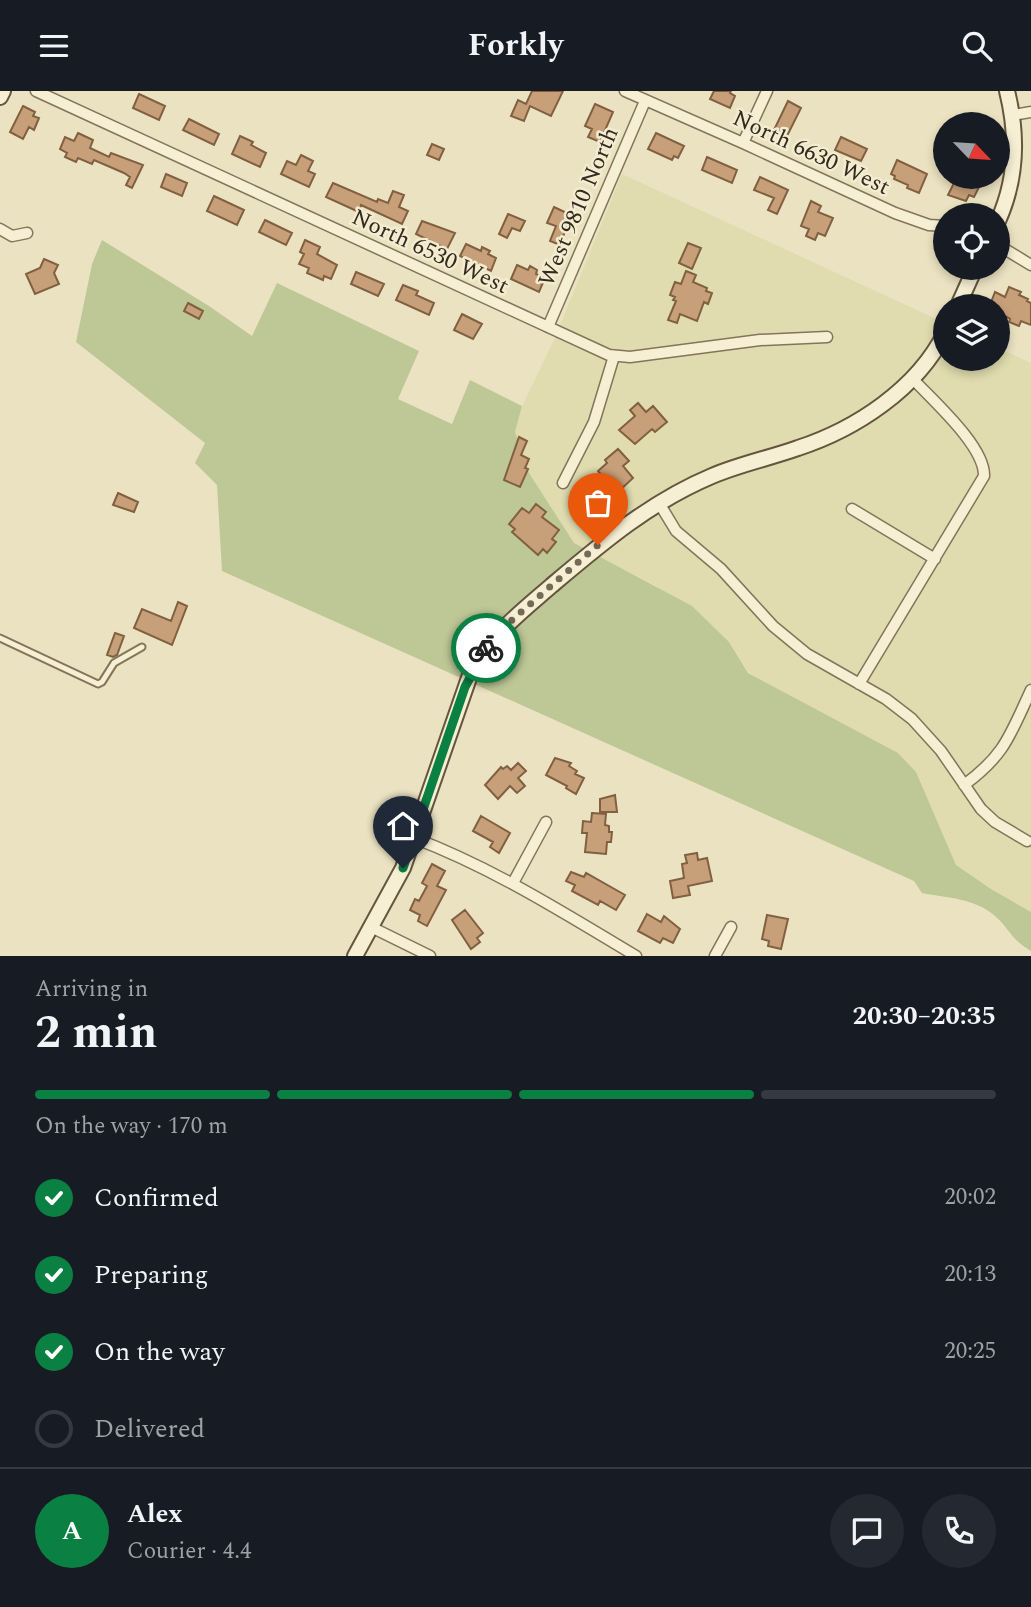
<!DOCTYPE html>
<meta charset="utf-8">
<style>
:root{--surface:#171b24;--page:#242831;--text:#f1f3f6;--muted:#9ea1a6;--line:#363941;--accent:#0b8043}
body{margin:0;font-family:Spectral,serif;background:var(--page);color:var(--text);height:100vh;display:flex;flex-direction:column;font-size:26px;white-space:nowrap}
*{box-sizing:border-box;margin:0}
p{font-size:23px;color:var(--muted)}
.icon{flex:none;width:38px;height:38px;fill:none;stroke:currentColor;stroke-width:2;stroke-linecap:round;stroke-linejoin:round}
.map{position:relative;height:865px;overflow:hidden}
.drawer{display:flex;flex-direction:column;background:var(--surface);flex:1}
.drawer>*{flex:none}
.needle{width:46px;rotate:115deg}
.tools{position:absolute;left:933px;top:21px;display:grid;gap:14px}
.tools a{display:grid;place-items:center;width:77px;height:77px;border-radius:50%;background:var(--surface);box-shadow:0 4px 10px #0003;font-size:35px}
.pin{position:absolute;display:grid;place-items:center;width:60px;height:60px;color:#fff;margin:-72px -30px;border-radius:50% 50% 50% 0;rotate:-45deg;box-shadow:0 0 7px #0007}
.pin .icon{rotate:45deg}
.courier{position:absolute;display:grid;place-items:center;width:70px;height:70px;margin:-35px;border:5px solid #0b8043;border-radius:50%;background:#fff;color:#222;box-shadow:0 2px 9px #0007}
.head em{font-style:normal;font-weight:700}
.head div{display:flex;flex-direction:column-reverse}
.head{display:flex;align-items:center;justify-content:space-between;height:119px;padding:0 35px}
h1{font-size:46px;font-weight:700;line-height:52px}
.bar{display:grid;grid-template-columns:repeat(4,1fr);gap:10px 7px;align-content:center;height:84px;padding:0 35px}
.bar i{height:9px;border-radius:5px;background:var(--line)}
.bar .active{background:var(--accent)}
.bar p{grid-column:span 4}
.line{display:flex;align-items:center;gap:18px;padding:0 35px;border-top:2px solid var(--line)}
.line div{flex:1}
.round{display:grid;place-items:center;flex:none;width:74px;height:74px;border-radius:37px;background:var(--page)}
ol{padding:0 35px;list-style:none}
li{display:flex;align-items:center;gap:21px;height:77px}
li p{margin-inline-start:auto}
li .icon{padding:7px;border-radius:50%;background:var(--accent);color:#fff;stroke-width:4}
li:last-child{color:var(--muted)}
li i{width:38px;height:38px;border:4px solid var(--line);border-radius:50%}
header{display:flex;justify-content:space-between;align-items:center;height:91px;padding:0 35px;background:var(--surface);font-size:32px;font-weight:700}
.map>svg:first-child{display:block}
</style>
<header><svg class="icon" aria-label="menu" viewBox="0 0 24 24"><path d="M4 6h16M4 12h16M4 18h16"/></svg>Forkly<svg class="icon" aria-label="search" viewBox="0 0 24 24"><circle cx="10" cy="10" r="6"/><path d="M15 15l6 6"/></svg></header>
<div class="map">
<svg width="1031" height="865" viewBox="0 0 1031 865">
<rect width="100%" height="100%" fill="#ebe2c1"/>
<path fill="#e0dcaf" d="M622,83L945,232V268H998V257L1031,272V821L991,798L956,774L916,681L748,581L729,551L656,495L574,453L529,382L515,341L522,315L554,249Z"/>
<path fill="#bec896" d="M102,149L209,215L252,245L277,192L419,260L398,308L452,333L470,289L522,315L515,341L529,382L574,452L692,515L729,551L748,582L898,662L916,681L956,774L991,798L1031,821V860C1011,849 1010,838 995,825C974,807 948,807 922,802L914,790L222,480L217,394L195,372L205,352L76,251L92,173Z"/>
<path fill="#c7a079" stroke="#816041" stroke-width="2" d="M532,0H563L551,25L530,15L524,30L511,25L518,9L526,13Z
M714,0H731L730,2L735,5L730,17L710,8Z
M139,3L165,15L159,29L133,17Z
M788,10L801,17L786,47L773,41Z
M595,13L613,21L600,51L588,46L592,38L585,35Z
M23,15L35,21L33,25L39,27L34,39L29,36L23,48L10,41Z
M189,28L219,43L214,54L183,39Z
M78,42L93,49L90,57L109,66L111,62L143,74L132,97L126,94L130,86L124,82L94,69L92,73L78,67L76,71L65,66L67,62L60,58L65,46L74,50Z
M656,42L684,55L678,67L674,65L672,69L648,58Z
M240,45L253,51L251,54L266,62L260,76L232,63Z
M841,46L867,58L861,70L835,59Z
M432,53L444,58L439,69L427,64Z
M301,64L313,70L308,80L315,83L309,96L281,83L287,70L296,74Z
M707,66L737,79L732,92L702,79Z
M897,69L927,83L919,102L907,97L908,94L894,88L895,85L891,83Z
M166,83L187,92L182,105L161,96Z
M760,86L788,99L777,123L768,119L774,107L754,99Z
M957,86H984L974,106L969,104L966,110L948,104Z
M333,92L377,111L378,108L388,112L393,100L404,104L399,116L408,120L402,133L361,114L359,121L326,106Z
M214,105L244,119L237,134L207,120Z
M811,110L821,115L818,121L833,127L825,145L818,142L815,149L806,145L809,138L801,135Z
M554,116L571,124L560,154L550,150L556,135L547,132Z
M508,123L525,130L520,140L512,137L507,147L499,143Z
M265,129L292,142L286,154L259,141Z
M422,130L455,142L447,158L416,143Z
M305,149L320,156L317,163L337,174L331,188L324,185L323,189L307,182L309,177L299,173L304,163L300,161Z
M688,152L701,157L692,178L679,172Z
M466,153L481,160L482,156L490,160L488,163L496,167L491,180L460,165Z
M44,168L58,174L54,182L59,193L35,203L26,183L40,177Z
M517,174L528,179L530,175L537,179L536,183L545,187L539,201L511,188Z
M686,180L696,184L693,191L707,197L706,200L712,202L708,213L704,211L697,230L680,223L677,232L668,229L676,210L673,209L675,206L670,204L675,191L681,193Z
M356,181L384,193L378,205L351,193Z
M403,194L418,200L416,204L434,212L429,224L396,209Z
M1009,196L1021,201L1019,204L1028,208L1027,210L1031,212V234L1021,230L1019,235L1009,231L1010,228L999,221L1000,218L998,215L990,214L995,201L1005,206Z
M188,212L203,220L199,228L184,220Z
M462,223L482,233L473,248L454,239Z
M638,312L646,321L653,315L667,331L655,341L652,338L635,353L619,339L635,325L630,319Z
M519,346L527,350L521,364L529,368L525,377L528,378L520,396L504,389Z
M618,358L629,370L623,375L633,387L600,418L592,408L603,399L598,393L604,387L598,380L607,372L605,369Z
M118,402L138,411L134,421L113,414Z
M536,413L546,421L542,426L559,439L552,448L556,451L547,462L543,458L538,464L512,441L515,438L509,433L522,417L529,422Z
M178,511L187,515L172,554L134,537L142,518L171,530Z
M115,542L124,545L117,564L113,566L107,564Z
M555,667L571,672L569,675L577,680L575,683L584,687L576,703L566,697L567,695L546,684Z
M518,672L526,680L518,687L525,695L517,702L510,695L498,708L485,694L501,676L503,678L507,675L511,679Z
M615,704L617,721H600V708Z
M592,722L606,723L605,734L609,735V741H612L611,751H607L606,763L585,761L587,742H582L583,730L591,731Z
M481,725L510,742L499,762L490,756L493,751L473,740Z
M697,762L698,769L707,767L712,790L688,795L690,804L673,807L670,790L684,787L682,773L687,772L685,764Z
M432,773L445,780L437,795L446,799L427,835L418,830L420,824L410,819L415,808L419,810L427,795L422,792Z
M571,781L584,786L586,782L625,804L616,819L600,810L598,814L572,800L575,794L566,790Z
M465,819L483,842L477,847L480,851L471,858L452,829Z
M647,823L661,831L664,825L680,838L673,852L663,847L660,852L638,840Z
M767,824L788,828L781,858L768,855L769,850L762,848Z"/>
<g fill="none" stroke-linecap="round" stroke-linejoin="round">
<g stroke="#83745a" stroke-width="9">
<path id="lane" d="M0,547L98,593L102,591L114,572L142,556"/>
</g>
<g stroke="#83745a" stroke-width="13">
<path id="street" d="M36,0L609,264L630,266L760,249L827,246
M625,0L743,52L895,122L929,134L945,135
M1013,24L1031,21
M743,52L767,0
M0,138L12,145L27,142
M998,154L1031,174
M548,236L645,10
M563,392L594,331L614,265
M659,412L676,440L721,478L773,535L807,563L886,608L912,628L941,660L981,718L995,731L1027,750
M852,418L935,468
M859,593L984,385C985,355 932,309 912,287
M964,694C1005,664 1010,644 1031,599
M414,747C493,777 564,822 636,865
M513,792L546,731
M371,836L430,865
M715,865L731,836"/>
</g>
<g stroke="#65553d" stroke-width="18">
<path id="secondary" d="M0,6L3,0
M998,130C1017,88 1018,44 1007,0
M958,215L975,177
M355,865L403,777L470,584C488,546 520,522 551,495C602,452 650,411 712,385C740,373 770,367 798,357C856,338 917,298 945,242"/>
</g>
<use href="#lane" stroke="#f6efd4" stroke-width="5"/>
<use href="#street" stroke="#f6efd4" stroke-width="10"/>
<use href="#secondary" stroke="#f6efd4" stroke-width="14"/>
</g>
<g fill="none" stroke-linecap="round" stroke-linejoin="round">
<path stroke="#746a56" stroke-width="7" stroke-dasharray="0 12.6" d="M486,557L513,528L598,454"/>
<path stroke="#0b8043" stroke-width="9" d="M403,777L465,596L486,557"/>
</g>
<g text-anchor="middle" dominant-baseline="central" stroke-width="5" stroke-linejoin="round" paint-order="stroke">
<g font-size="23" fill="#342a1d" stroke="#f3ecd0">
<text transform="translate(811 62) rotate(25)">North 6630 West</text>
<text transform="translate(579 116) rotate(-67)">West 9810 North</text>
<text transform="translate(430 161) rotate(25)">North 6530 West</text>
</g>
</g>
</svg>
<div class="tools">
<a><svg class="needle" viewBox="-14 -14 28 28"><path d="M0-13l5 13h-10z" fill="#e53935"/><path d="M0 13l5-13h-10z" fill="#9ea1a6"/></svg></a>
<a><svg class="icon" aria-label="locate" viewBox="0 0 24 24"><circle cx="12" cy="12" r="6"/><path d="M12 2v4M12 18v4M2 12h4M18 12h4"/></svg></a>
<a><svg class="icon" aria-label="layers" viewBox="0 0 24 24"><path d="M12 4l9 5-9 5-9-5zM3 14l9 5 9-5"/></svg></a>
</div>
<div class="pin" style="left:598px;top:454px;background:#ea580c"><svg class="icon" aria-label="bag" viewBox="0 0 24 24"><path d="M5 8h14l-1 12H6zM9 8a3 3 0 0 1 6 0"/></svg></div>
<div class="pin" style="left:403px;top:777px;background:#1f2937"><svg class="icon" aria-label="home" viewBox="0 0 24 24"><path d="M3 11l9-7 9 7M6 9v11h12V9"/></svg></div>
<div class="courier" style="left:486px;top:557px"><svg class="icon" aria-label="bike" viewBox="0 0 24 24"><circle cx="6" cy="16" r="4"/><circle cx="18" cy="16" r="4"/><path d="M6 16l4-8h5l3 8M10 8l3 8H6M13 5h3"/></svg></div>
</div>
<section class="drawer">
<div class="head"><div><h1>2 min</h1><p>Arriving in</p></div><em>20:30–20:35</em></div>
<div class="bar"><i class="active"></i><i class="active"></i><i class="active"></i><i></i><p>On the way · 170 m</p></div>
<ol>
<li><svg class="icon" aria-label="check" viewBox="0 0 24 24"><path d="M5 12l5 5 9-10"/></svg>Confirmed<p>20:02</p></li>
<li><svg class="icon" aria-label="check" viewBox="0 0 24 24"><path d="M5 12l5 5 9-10"/></svg>Preparing<p>20:13</p></li>
<li><svg class="icon" aria-label="check" viewBox="0 0 24 24"><path d="M5 12l5 5 9-10"/></svg>On the way<p>20:25</p></li>
<li><i></i>Delivered</li>
</ol>
<div class="line" style="height:126px"><b class="round" style="background:var(--accent);color:#fff">A</b><div><b>Alex</b><p>Courier · 4.4</p></div><a class="round"><svg class="icon" aria-label="chat" viewBox="0 0 24 24"><path d="M4 5h16v11H9l-5 4z"/></svg></a><a class="round"><svg class="icon" aria-label="phone" viewBox="0 0 24 24"><path d="M5 4h4l2 5-3 2q2 4 5 5l2-3 5 2v4C11 20 4 13 5 4z"/></svg></a></div>
</section>
